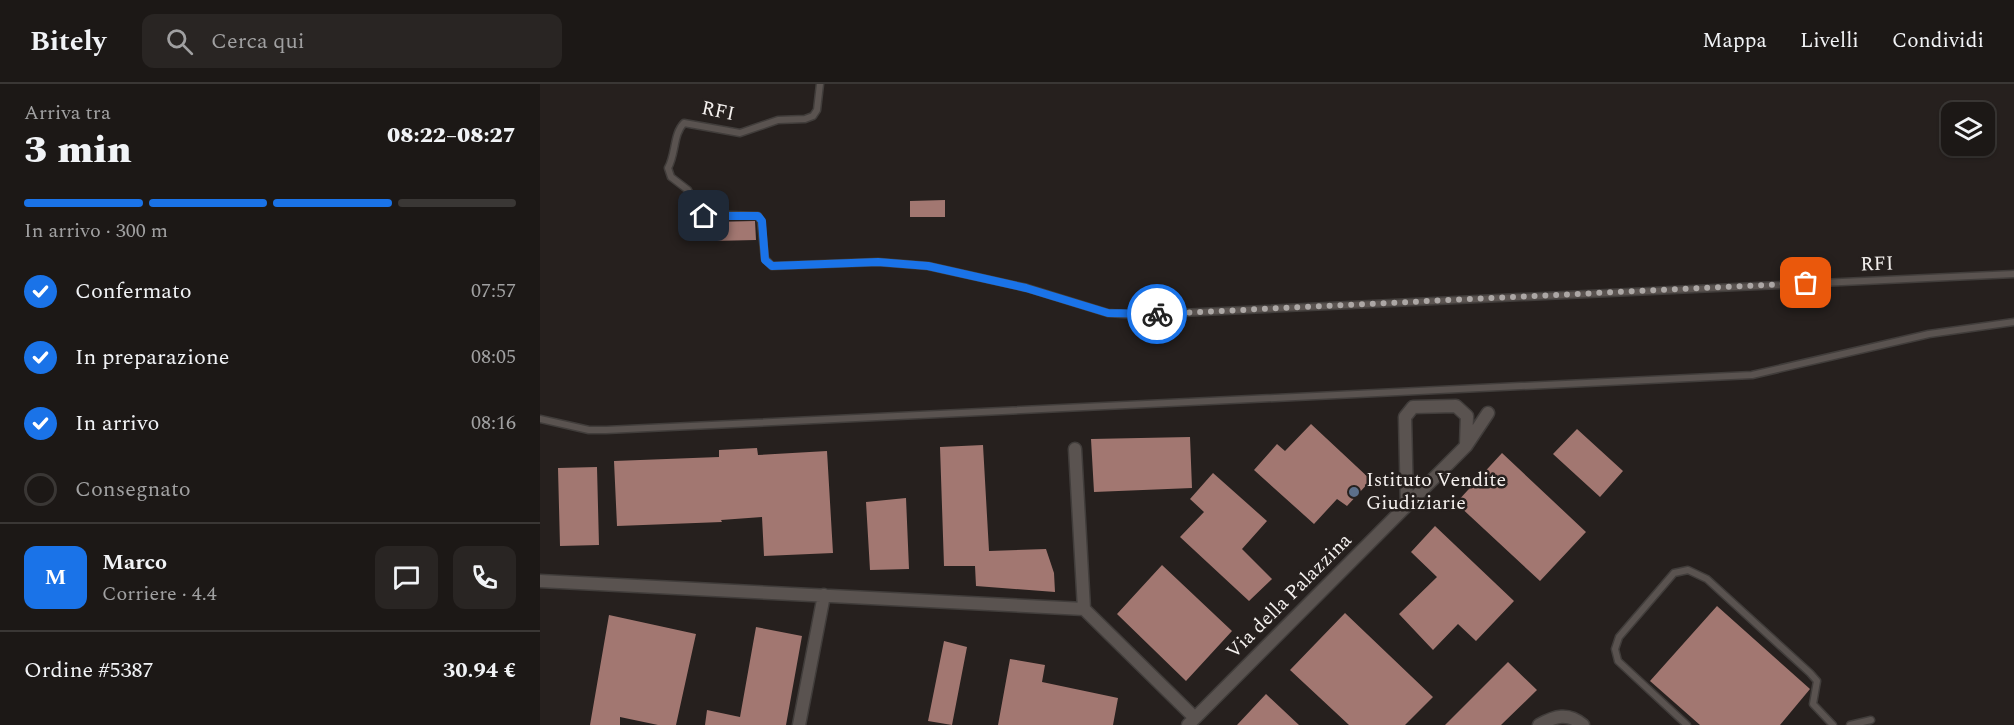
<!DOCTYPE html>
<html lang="it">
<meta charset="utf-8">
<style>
:root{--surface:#1c1816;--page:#292523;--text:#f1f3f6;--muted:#a0a0a1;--line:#3a3735;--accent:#1a73e8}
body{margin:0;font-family:Spectral,serif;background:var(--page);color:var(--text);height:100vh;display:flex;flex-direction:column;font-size:22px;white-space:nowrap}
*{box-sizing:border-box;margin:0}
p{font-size:20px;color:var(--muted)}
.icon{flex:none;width:33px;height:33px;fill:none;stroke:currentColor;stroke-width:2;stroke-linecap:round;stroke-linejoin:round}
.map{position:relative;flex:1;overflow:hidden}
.side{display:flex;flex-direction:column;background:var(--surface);width:540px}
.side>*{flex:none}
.fabs{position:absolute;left:1401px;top:18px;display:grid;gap:12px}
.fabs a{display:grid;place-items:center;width:54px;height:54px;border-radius:12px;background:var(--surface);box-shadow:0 2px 4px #0004,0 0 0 2px var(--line);font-size:30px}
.pin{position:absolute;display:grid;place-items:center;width:51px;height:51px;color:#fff;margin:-26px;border-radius:12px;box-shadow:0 3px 9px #0006}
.courier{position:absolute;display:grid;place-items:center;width:60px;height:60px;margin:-30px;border:4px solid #1a73e8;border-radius:50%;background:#fff;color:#222;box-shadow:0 2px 8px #0007}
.summary em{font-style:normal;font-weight:800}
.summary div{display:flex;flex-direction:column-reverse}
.summary{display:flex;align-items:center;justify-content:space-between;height:102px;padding:0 24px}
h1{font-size:39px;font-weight:800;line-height:45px}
.bar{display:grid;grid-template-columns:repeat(4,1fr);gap:9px 6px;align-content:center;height:72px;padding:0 24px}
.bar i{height:8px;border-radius:4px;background:var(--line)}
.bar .current{background:var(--accent)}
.bar p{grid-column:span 4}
.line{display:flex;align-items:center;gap:15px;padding:0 24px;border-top:2px solid var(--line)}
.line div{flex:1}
.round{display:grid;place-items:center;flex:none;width:63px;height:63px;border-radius:12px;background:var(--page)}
ol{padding:0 24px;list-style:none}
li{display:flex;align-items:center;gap:18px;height:66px}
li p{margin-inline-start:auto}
li .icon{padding:6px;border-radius:50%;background:var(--accent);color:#fff;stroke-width:4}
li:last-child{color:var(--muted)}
li i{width:33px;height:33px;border:3px solid var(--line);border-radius:50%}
header{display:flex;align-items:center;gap:36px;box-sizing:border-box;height:84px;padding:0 30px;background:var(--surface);border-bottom:2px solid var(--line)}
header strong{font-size:28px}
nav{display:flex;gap:33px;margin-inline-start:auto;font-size:21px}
.search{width:420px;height:54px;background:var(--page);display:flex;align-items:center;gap:15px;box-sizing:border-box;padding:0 21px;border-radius:12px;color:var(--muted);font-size:22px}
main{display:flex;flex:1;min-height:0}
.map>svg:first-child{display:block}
</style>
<header>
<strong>Bitely</strong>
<div class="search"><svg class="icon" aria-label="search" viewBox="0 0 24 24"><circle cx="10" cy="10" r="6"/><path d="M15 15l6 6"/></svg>Cerca qui</div>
<nav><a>Mappa</a><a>Livelli</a><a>Condividi</a></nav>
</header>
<main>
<section class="side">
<div class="summary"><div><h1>3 min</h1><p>Arriva tra</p></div><em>08:22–08:27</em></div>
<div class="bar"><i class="current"></i><i class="current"></i><i class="current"></i><i></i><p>In arrivo · 300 m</p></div>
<ol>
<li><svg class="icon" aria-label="check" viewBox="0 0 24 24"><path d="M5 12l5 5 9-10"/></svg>Confermato<p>07:57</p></li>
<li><svg class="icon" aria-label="check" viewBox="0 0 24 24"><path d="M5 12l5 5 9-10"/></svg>In preparazione<p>08:05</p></li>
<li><svg class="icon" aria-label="check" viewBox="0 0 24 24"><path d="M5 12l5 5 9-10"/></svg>In arrivo<p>08:16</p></li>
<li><i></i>Consegnato</li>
</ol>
<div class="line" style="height:108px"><b class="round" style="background:var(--accent);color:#fff">M</b><div><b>Marco</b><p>Corriere · 4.4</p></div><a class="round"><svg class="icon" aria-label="chat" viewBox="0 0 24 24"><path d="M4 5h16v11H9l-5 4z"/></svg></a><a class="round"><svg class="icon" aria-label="phone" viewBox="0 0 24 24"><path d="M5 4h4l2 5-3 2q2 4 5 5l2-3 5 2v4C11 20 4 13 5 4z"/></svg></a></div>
<div class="line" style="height:78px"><div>Ordine #5387</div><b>30.94 €</b></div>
</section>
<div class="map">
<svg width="1474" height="641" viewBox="0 0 1474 641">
<rect width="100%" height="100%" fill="#26201e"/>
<path fill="#a27771" d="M405,116V133H370V117Z
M171,138L215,137L216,156L172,157Z
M771,340L831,396L807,422L797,415L774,440L714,386L737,360L745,367Z
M1037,345L1083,387L1060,413L1013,370Z
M650,353L652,404L554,408L551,355Z
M443,361L449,467L506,465L514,489L515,508L436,502L435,482H404L400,363Z
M217,364L218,371L287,367L293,469L224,472L222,433L181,436L182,438L77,442L74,377L179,373V366Z
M962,369L1046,448L1000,497L916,419Z
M57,383L59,461L20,462L18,384Z
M673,389L727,437L702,465L732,495L709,517L640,453L664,428L650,415Z
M366,414L369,485L330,486L326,418Z
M895,442L974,517L936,557L918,540L893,566L859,530L897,493L871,468Z
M622,481L692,547L646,597L577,530Z
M1177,522L1270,605L1240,641H1160L1110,597Z
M805,529L893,613L865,641H809L750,586Z
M69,531L156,550L136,641H118L80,633V641H50Z
M216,543L262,552L246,641H165L167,626L200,633Z
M404,557L427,563L412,641L388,637Z
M470,575L505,581L502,598L578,614L573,641H458Z
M968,578L997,606L961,641H905Z
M726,610L759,641H697Z"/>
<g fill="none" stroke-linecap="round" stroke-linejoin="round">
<g stroke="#413d3b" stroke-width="9">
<path id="lane" d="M280,0L277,26L273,32L265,35L238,36L200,49L144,39C133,50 136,70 128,84L131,93L148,106L159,130L218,132L221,137L225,175L232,182L338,178L388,182L487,204L568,229L597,231L1474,190
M0,335L49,346H66L1212,291L1389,250L1474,238
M1147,641L1078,577L1075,565L1079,553L1134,489L1148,486L1167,495L1270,589L1277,597L1273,620L1293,641
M1310,641L1331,636"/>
</g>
<g stroke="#413d3b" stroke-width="15">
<path id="street" d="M535,365L544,525
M867,421L865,333L873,323L916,322L927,332L926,361
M0,497L544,525L655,634
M259,641L284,511
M648,641L926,362L948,329
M999,641C1015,632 1028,628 1043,641"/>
</g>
<use href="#lane" stroke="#5a5350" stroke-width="6"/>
<use href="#street" stroke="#5a5350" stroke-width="12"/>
</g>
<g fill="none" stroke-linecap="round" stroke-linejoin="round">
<path stroke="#aca7a5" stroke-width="6" stroke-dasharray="0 10.8" d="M617,230L1266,199"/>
<path stroke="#1a73e8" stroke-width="8" d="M164,132H218L222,137L225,176L232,182L338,178L388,182L486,204L568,229L617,230"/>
</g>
<circle fill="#5c6f8a" stroke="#26201e" stroke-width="2" cx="814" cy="408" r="6"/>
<g text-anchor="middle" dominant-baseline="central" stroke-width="5" stroke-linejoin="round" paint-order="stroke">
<g font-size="20" fill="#f4f0ee" stroke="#26201e">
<text transform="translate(178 27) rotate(12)">RFI</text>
<text transform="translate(1337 180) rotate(-2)">RFI</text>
<text transform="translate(749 512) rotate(-45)">Via della Palazzina</text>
</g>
<g font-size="20" fill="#f4f0ee" stroke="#26201e" text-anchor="start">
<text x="826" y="396">Istituto Vendite<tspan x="826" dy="23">Giudiziarie</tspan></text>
</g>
</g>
</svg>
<div class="fabs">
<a><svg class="icon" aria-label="layers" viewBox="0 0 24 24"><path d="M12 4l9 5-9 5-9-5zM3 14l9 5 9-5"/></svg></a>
</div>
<div class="pin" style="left:1266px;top:199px;background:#ea580c"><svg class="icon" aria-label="bag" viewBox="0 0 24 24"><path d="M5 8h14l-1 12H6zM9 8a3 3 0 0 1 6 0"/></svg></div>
<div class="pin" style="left:164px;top:132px;background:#1f2937"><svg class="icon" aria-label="home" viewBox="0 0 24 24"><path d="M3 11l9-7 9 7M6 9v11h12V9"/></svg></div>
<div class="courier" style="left:617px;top:230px"><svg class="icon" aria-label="bike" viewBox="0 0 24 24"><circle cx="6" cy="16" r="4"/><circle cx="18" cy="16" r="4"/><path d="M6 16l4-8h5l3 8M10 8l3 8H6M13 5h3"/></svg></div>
</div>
</main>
